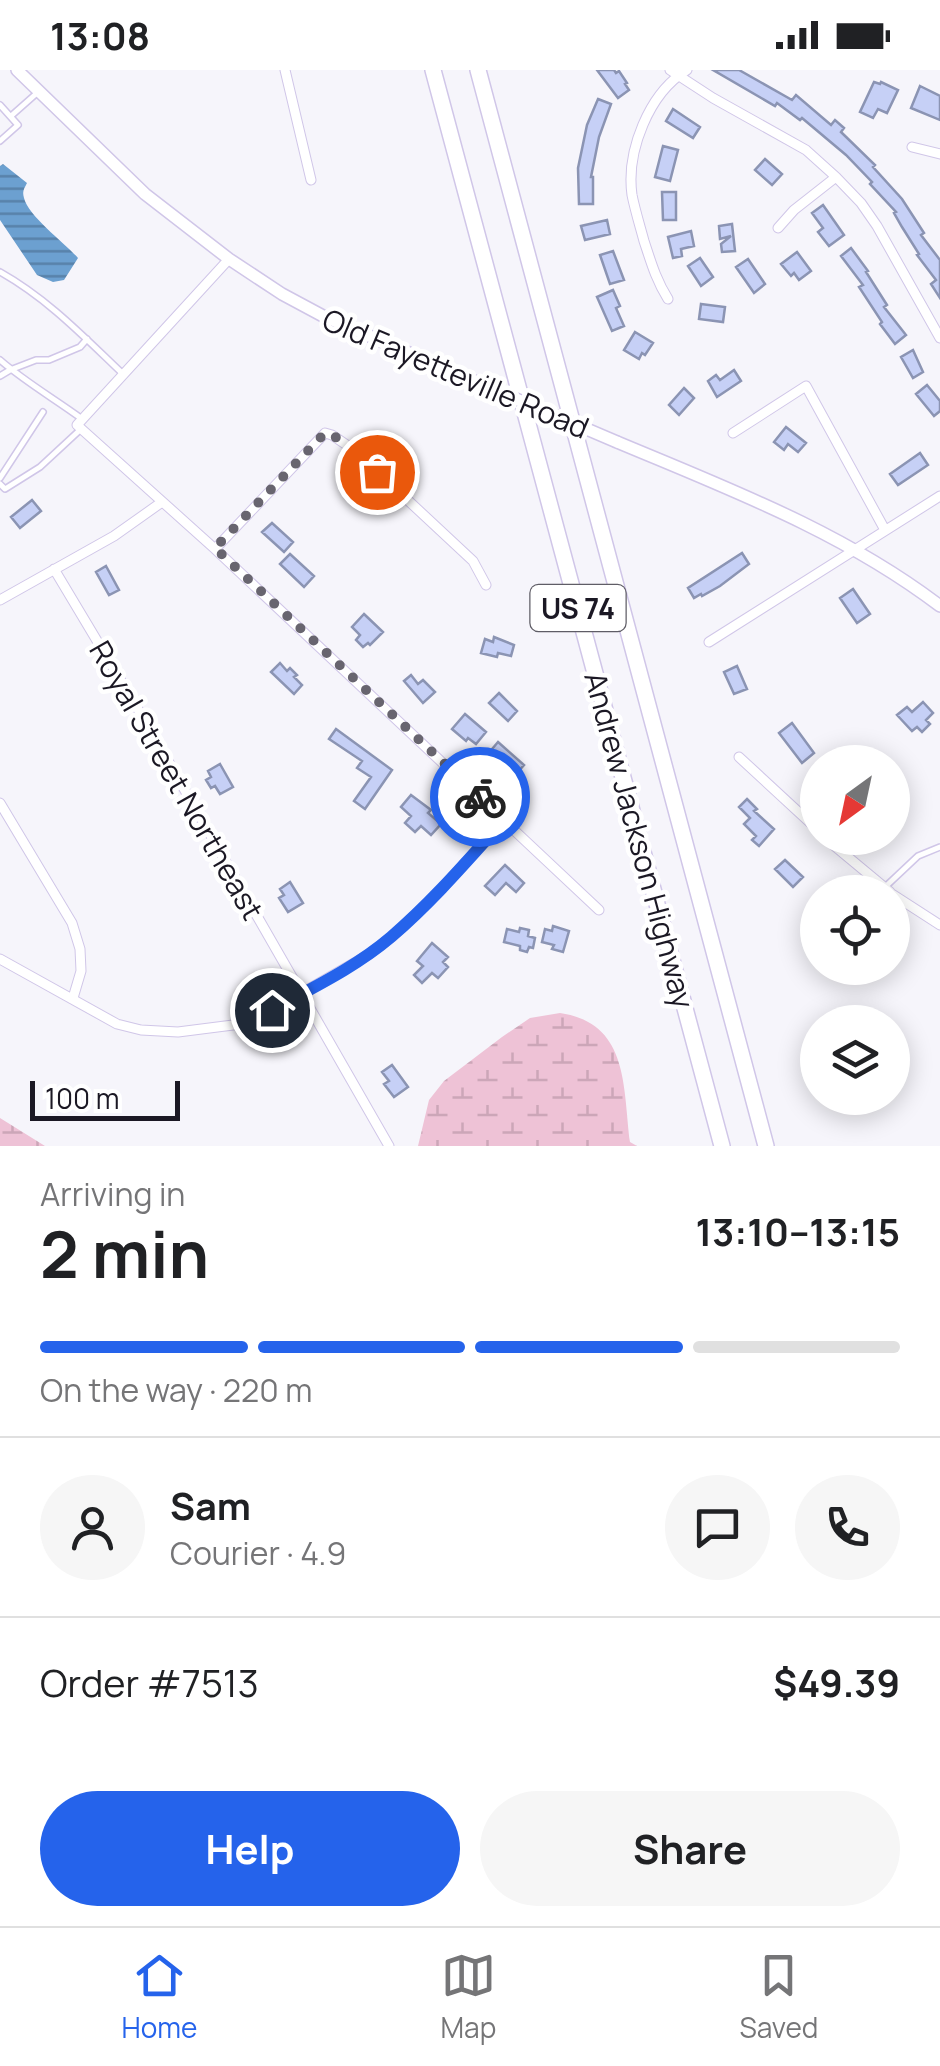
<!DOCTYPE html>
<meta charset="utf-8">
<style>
:root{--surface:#fff;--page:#f6f6f6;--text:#202124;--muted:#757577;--line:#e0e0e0;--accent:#2563eb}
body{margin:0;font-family:Manrope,sans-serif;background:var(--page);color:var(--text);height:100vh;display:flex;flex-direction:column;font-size:38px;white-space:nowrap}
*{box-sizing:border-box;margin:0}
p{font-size:32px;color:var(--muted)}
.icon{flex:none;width:55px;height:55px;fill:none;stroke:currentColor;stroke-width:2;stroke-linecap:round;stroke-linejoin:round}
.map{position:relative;height:1076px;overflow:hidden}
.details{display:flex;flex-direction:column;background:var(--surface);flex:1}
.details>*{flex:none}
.needle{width:65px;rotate:213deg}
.buttons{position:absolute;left:800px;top:675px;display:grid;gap:20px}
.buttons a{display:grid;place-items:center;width:110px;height:110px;border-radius:50%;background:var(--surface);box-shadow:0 5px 25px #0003;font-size:50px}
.scale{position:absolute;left:30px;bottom:25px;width:150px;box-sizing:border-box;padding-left:10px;border:5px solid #1b1824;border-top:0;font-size:28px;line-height:35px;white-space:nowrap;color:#1b1824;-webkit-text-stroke:8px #fff;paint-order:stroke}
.pin{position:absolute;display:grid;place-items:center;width:85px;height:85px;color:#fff;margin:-42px;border:5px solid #fff;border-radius:50%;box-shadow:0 2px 10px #0007}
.courier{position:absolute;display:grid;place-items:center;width:100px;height:100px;margin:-50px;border:8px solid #2563eb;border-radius:50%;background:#fff;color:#222;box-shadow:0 2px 12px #0007}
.overview em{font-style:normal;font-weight:700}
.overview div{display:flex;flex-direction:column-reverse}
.overview{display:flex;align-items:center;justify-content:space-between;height:170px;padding:0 40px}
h1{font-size:65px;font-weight:700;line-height:75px}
.bar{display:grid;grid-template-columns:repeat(4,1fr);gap:15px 10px;align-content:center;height:120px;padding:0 40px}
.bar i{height:12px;border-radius:8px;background:var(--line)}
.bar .active{background:var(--accent)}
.bar p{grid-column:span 4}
.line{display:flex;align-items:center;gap:25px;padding:0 40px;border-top:2px solid var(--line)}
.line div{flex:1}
.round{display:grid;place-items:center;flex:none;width:105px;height:105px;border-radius:52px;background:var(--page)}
.cta{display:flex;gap:20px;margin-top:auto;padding:20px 40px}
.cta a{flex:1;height:115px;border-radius:60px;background:var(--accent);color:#fff;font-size:40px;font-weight:700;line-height:115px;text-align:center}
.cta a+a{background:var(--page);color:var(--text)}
.status{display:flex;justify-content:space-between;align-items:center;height:70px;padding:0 50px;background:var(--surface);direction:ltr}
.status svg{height:28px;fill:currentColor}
.tabs{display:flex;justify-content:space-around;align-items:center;height:140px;border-top:2px solid var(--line);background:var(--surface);font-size:28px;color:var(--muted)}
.tabs a{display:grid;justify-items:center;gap:5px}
.tabs .active{color:var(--accent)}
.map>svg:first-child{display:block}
</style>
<div class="status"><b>13:08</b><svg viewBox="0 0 49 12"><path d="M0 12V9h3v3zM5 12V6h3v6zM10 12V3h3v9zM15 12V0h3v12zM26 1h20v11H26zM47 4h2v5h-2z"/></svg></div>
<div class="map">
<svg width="940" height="1076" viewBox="0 0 940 1076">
<defs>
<pattern id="wetland-marsh" width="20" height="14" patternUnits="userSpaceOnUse" patternTransform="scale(2.5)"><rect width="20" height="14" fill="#eec2d6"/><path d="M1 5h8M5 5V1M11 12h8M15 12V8" fill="none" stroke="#cca6b8"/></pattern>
<pattern id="water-rules" width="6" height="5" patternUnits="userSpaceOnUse" patternTransform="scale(2.5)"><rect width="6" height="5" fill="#6ca0d0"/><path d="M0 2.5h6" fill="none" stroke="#5881a9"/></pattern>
</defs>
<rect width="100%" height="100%" fill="#f6f5fb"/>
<path fill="url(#wetland-marsh)" d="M560,943C629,953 623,1017 630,1072L637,1076H418L429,1030L444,1011L502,967L530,948Z
M0,1048L45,1076H0Z"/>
<path fill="url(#water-rules)" d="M3,94L27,113C24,119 22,121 24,128C28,146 66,174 78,188L64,210L53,212L37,205L0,150V96Z"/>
<path fill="#c6d0f6" stroke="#8b94b3" stroke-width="2.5" d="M597,0H614L616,3L619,1L627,13L625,14L629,20L618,28Z
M713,0H739L792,30L796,25L831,55L835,50L844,58L841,62L875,95L873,97L902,129L924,163L921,165L940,190V228L931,214L936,210L917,185L919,184L902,157L894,143L896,142L870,114L872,112L846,85L802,48L800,50L777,33L775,36Z
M874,12L880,14L881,12L898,20L887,43L878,39L873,48L860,42Z
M920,16L940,26V50L911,38Z
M598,29L611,34L599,67L591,107H593V134H579L578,98L587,55Z
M673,39L700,57L693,68L666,51Z
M663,76L678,80L670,111L655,107Z
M765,89L782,104L772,115L755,100Z
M662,122H676V150H663Z
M823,135L844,165L829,176L818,162L823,158L812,143Z
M607,150L610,164L585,170L581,156Z
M732,154L735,181L722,182L721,174L731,166L720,169L719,156Z
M691,161L694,176L681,179L682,186L673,188L668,167Z
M851,178L868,201L866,202L887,235L884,237L906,265L895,274L880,254L882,252L859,217L863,215L841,186Z
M613,181L624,210L610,214L600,185Z
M797,182L811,201L799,210L794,203L791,206L781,194Z
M700,188L713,207L701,216L688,196Z
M748,189L765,214L754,223L736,197Z
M613,220L620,236L616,238L624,256L612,261L597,227Z
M701,234L725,237L723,252L699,249Z
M635,262L653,273L645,285L642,283L639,289L624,280Z
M913,280L923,302L913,308L901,287Z
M734,300L741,311L717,327L708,311L716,305L720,310Z
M927,315L940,331V341L934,346L916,324Z
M684,318L694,328L679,345L669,335Z
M786,357L806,373L798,382L788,374L784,380L774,372Z
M920,383L928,395L898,415L890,404Z
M32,430L41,441L20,458L11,447Z
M272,453L293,472L284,482L262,462Z
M742,483L749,494L720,516L702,526L701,524L694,528L688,518Z
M290,484L314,506L304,517L280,494Z
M106,496L119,520L109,525L96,502Z
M853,519L870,544L857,553L840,528Z
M364,544L383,562L370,575L368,573L363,577L356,570L360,565L352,557Z
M494,567L514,575L511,586L498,583L497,587L481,583L485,569L493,572Z
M280,593L287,601L290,598L297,605L294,607L302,615L294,624L271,602Z
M737,596L747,619L734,624L724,602Z
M411,605L418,614L423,610L435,622L423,633L404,611Z
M499,623L517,641L508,651L489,633Z
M923,632L933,643L926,650L930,654L922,662L917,657L912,661L897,645L907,637L912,642Z
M465,644L486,662L476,674L468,668L466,671L452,659Z
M792,653L814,683L802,693L779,663Z
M336,659L392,700L365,739L354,731L371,707L357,698L362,691L329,669Z
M498,672L524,695L513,707L507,702L504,705L498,699L500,696L487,685Z
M220,694L233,717L220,724L215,716L211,718L206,710L211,707L208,701Z
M411,725L431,740L428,743L441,754L431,765L421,756L415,762L405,753L411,746L401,737Z
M747,729L757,739L754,741L774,759L759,776L752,770L756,766L744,754L750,748L739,737Z
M785,790L803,807L793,817L775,799Z
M505,795L524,813L516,822L506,813L495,825L485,816Z
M290,812L303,833L288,842L279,828L284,825L280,819Z
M553,856L569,861L563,882L552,879L554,875L542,872L545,859L552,861Z
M520,858L529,860L528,866L535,868L533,878L529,877L527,882L520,880V876L504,872L507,859L519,862Z
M432,873L448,887L443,892L448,897L438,908L432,903L422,913L414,905L423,896L417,891Z
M392,995L408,1017L394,1027L384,1014L389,1011L382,1002Z"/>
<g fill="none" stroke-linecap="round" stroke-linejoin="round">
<g stroke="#d0c6e8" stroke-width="8">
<path id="service" d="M0,35L18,55L0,71
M11,46L37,23
M0,202C48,229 84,267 123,304
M0,290C25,312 55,329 82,349
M0,306L10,300L36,290H49L80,277L87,269
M0,408L43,342
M0,414L5,419L40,397L81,359
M884,818L918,786L940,777"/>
</g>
<g stroke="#d0c6e8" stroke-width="11">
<path id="minor" d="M285,0L311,110
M670,0L713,28L806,80L836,107L861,133L877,156L940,268
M912,77L940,84
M778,158L794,140L836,107
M229,189L77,355L215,479L599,840
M668,229C656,210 651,192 644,171C640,156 635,140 632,125C626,81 649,23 687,0
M733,363L806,316L885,460
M215,479L325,363L332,365L354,380L473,491L486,515
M54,499L148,656L389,1076
M0,530L114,466L162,432
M709,572L940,426
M739,687L818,760
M0,733L72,853L80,879L81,901L73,928
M825,768L890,822
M892,824L940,855
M0,889L117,954L141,960L178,962L233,955L272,940L368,885L393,866L437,824L504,750"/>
</g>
<g stroke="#d0c6e8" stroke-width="14">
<path id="tertiary" d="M17,0L145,124L229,189L282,224L323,246L481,314
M617,372C729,419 843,462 940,536"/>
</g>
<g stroke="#d0c6e8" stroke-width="18">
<path id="motorway" d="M433,0L722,1076
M478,0L766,1076"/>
</g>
<use href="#service" stroke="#fff" stroke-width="5"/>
<use href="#minor" stroke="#fff" stroke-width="9"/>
<use href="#tertiary" stroke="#fff" stroke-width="11"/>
<use href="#motorway" stroke="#fff" stroke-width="15"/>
<g stroke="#d0c6e8" stroke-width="14" stroke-linecap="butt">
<path id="tertiary-bridge" d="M481,314L617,372"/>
</g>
<use href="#tertiary-bridge" stroke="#fff" stroke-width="11"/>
</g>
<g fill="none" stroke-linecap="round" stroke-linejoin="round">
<path stroke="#68656f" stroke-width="10" stroke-dasharray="0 18" d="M377,402C362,388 346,369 325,363L215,478L480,727"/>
<path stroke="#2563eb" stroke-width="12" d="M272,940C312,918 356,897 391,867C432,832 468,790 504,750L480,727"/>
</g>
<g text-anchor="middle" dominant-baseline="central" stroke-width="9" stroke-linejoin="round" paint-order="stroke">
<rect fill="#fff" stroke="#5f5d66" stroke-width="2.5" x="530.5" y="515" width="95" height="46" rx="8"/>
<g font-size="28" font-weight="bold" fill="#1b1824">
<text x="578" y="538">US 74</text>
</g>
<g font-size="30" fill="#1b1824" stroke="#fff">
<text transform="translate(456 303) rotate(23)">Old Fayetteville Road</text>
<text transform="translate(177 710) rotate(60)">Royal Street Northeast</text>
<text transform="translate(640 770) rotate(75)">Andrew Jackson Highway</text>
</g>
</g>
</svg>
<div class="buttons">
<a><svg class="needle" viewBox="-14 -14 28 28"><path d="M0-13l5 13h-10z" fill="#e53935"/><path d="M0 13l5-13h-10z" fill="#757577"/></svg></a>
<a><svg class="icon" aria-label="locate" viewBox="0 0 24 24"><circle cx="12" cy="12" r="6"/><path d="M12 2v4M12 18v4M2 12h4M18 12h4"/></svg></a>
<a><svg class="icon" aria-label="layers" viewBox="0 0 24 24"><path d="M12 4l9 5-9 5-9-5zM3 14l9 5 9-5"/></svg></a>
</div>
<div class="scale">100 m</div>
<div class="pin" style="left:377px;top:402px;background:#ea580c"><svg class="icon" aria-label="bag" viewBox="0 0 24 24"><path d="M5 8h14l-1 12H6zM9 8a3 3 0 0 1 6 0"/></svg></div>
<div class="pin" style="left:272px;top:940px;background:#1f2937"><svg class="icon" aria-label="home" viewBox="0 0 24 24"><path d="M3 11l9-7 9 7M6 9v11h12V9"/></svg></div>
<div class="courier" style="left:480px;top:727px"><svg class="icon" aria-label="bike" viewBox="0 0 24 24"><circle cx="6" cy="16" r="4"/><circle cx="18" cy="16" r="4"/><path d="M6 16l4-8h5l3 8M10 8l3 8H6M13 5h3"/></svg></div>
</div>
<section class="details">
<div class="overview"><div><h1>2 min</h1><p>Arriving in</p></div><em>13:10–13:15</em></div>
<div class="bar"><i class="active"></i><i class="active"></i><i class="active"></i><i></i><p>On the way · 220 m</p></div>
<div class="line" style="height:180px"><a class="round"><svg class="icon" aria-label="person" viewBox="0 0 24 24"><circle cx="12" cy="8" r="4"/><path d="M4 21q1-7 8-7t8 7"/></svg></a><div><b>Sam</b><p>Courier · 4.9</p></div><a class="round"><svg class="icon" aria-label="chat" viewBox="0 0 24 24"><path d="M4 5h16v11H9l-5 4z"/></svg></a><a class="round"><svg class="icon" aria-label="phone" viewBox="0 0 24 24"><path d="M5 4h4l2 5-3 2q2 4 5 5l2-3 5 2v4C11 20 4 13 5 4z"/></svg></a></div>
<div class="line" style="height:130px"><div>Order #7513</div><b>$49.39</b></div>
<div class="cta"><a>Help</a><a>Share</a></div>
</section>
<nav class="tabs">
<a class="active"><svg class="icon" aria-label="home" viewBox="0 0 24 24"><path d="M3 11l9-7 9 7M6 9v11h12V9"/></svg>Home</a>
<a><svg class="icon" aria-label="map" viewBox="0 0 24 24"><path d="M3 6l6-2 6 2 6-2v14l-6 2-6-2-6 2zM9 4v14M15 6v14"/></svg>Map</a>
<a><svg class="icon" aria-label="saved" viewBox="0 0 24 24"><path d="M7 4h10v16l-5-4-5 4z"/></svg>Saved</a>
</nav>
